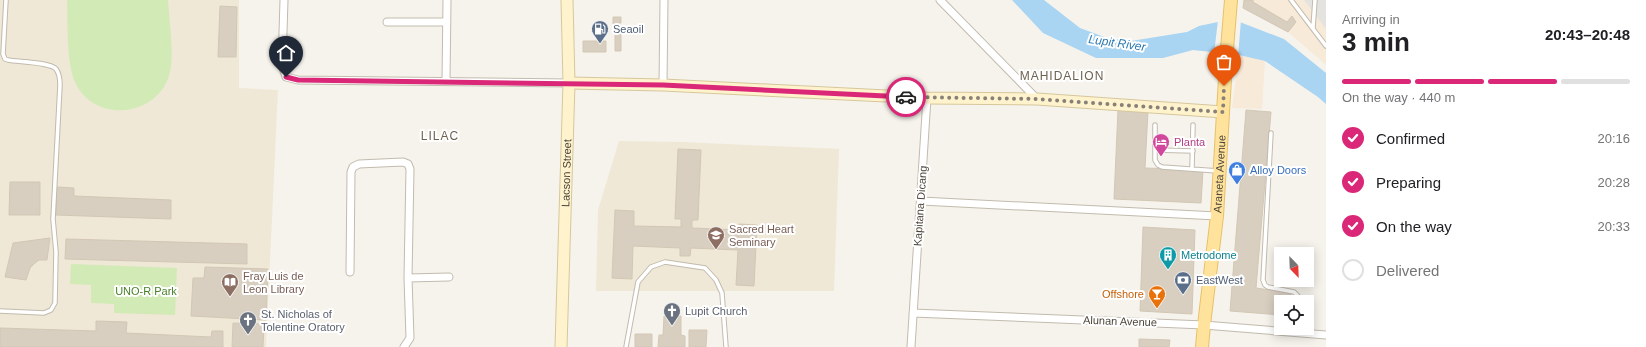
<!DOCTYPE html>
<meta charset="utf-8">
<style>
:root{--surface:#fff;--page:#f6f6f6;--text:#202124;--muted:#757577;--line:#e0e0e0;--accent:#db2777}
body{margin:0;font-family:Helvetica,sans-serif;background:var(--page);color:var(--text);height:100vh;display:flex;flex-direction:column;font-size:15px;white-space:nowrap}
*{box-sizing:border-box;margin:0}
p{font-size:13px;color:var(--muted)}
.icon{flex:none;width:22px;height:22px;fill:none;stroke:currentColor;stroke-width:2;stroke-linecap:round;stroke-linejoin:round}
.map{position:relative;flex:1;overflow:hidden}
.drawer{display:flex;flex-direction:column;background:var(--surface);width:320px}
.drawer>*{flex:none}
.needle{width:26px;rotate:157deg}
.buttons{position:absolute;left:1274px;top:247px;display:grid;gap:8px}
.buttons a{display:grid;place-items:center;width:40px;height:40px;border-radius:0px;background:var(--surface);box-shadow:0 2px 10px #0003;font-size:20px}
.pin{position:absolute;display:grid;place-items:center;width:34px;height:34px;color:#fff;margin:-41px -17px;border-radius:50% 50% 50% 0;rotate:-45deg;box-shadow:0 0 4px #0007}
.pin .icon{rotate:45deg}
.courier{position:absolute;display:grid;place-items:center;width:40px;height:40px;margin:-20px;border:3px solid #db2777;border-radius:50%;background:#fff;color:#222;box-shadow:0 1px 5px #0007}
.summary em{font-style:normal;font-weight:800}
.summary div{display:flex;flex-direction:column-reverse}
.summary{display:flex;align-items:center;justify-content:space-between;height:68px;padding:0 16px}
h1{font-size:26px;font-weight:800;line-height:30px}
.bar{display:grid;grid-template-columns:repeat(4,1fr);gap:6px 4px;align-content:center;height:48px;padding:0 16px}
.bar i{height:5px;border-radius:3px;background:var(--line)}
.bar .current{background:var(--accent)}
.bar p{grid-column:span 4}
ol{padding:0 16px;list-style:none}
li{display:flex;align-items:center;gap:12px;height:44px}
li p{margin-inline-start:auto}
li .icon{padding:4px;border-radius:50%;background:var(--accent);color:#fff;stroke-width:4}
li:last-child{color:var(--muted)}
li i{width:22px;height:22px;border:2px solid var(--line);border-radius:50%}
main{display:flex;flex:1;min-height:0}
.map>svg:first-child{display:block}
</style>
<main>
<div class="map">
<svg width="1326" height="347" viewBox="0 0 1326 347">
<rect width="100%" height="100%" fill="#f6f3ec"/>
<path fill="#f7ead8" d="M1244,0H1326V65L1288,32L1243,8Z
M1239,55L1265,61L1262,109L1232,108Z"/>
<path fill="#efe8d6" d="M0,0H239V88L278,90L266,347H0Z
M619,141L683,142L839,149L834,291H596L598,210Z"/>
<path fill="#d2eab5" d="M67,0H168C169,21 175,56 169,76C156,117 95,123 76,84C66,64 68,23 67,0Z
M71,264L177,268L175,315L114,313V304L91,303V285L70,284Z"/>
<path fill="#e5e3e0" d="M1304,0H1326V29Z"/>
<path fill="#a9d4f2" d="M1012,0H1044L1080,28L1107,38L1131,41L1187,32L1199,26L1232,19L1284,39L1326,73V104L1318,97L1265,61L1239,55L1193,50L1163,58H1096L1043,33Z"/>
<path fill="#f6f3ec" d="M1232,17L1241,20L1238,57L1214,54L1218,20Z"/>
<path fill="#d8cfc1" stroke="#d3c7b4" d="M1244,0H1253V2L1287,22L1292,16L1296,22L1288,32L1243,8Z
M220,6L237,7L236,57H218Z
M613,17H621V23L613,24Z
M615,25H621V51H615Z
M583,41H606V52H583Z
M1118,110L1148,111L1145,168L1203,170L1201,203L1114,199Z
M1246,110L1271,112L1256,288L1291,293V302H1281V315L1230,311Z
M678,149L701,150L698,220H692V228L739,230V224L757,225L754,286L736,285L738,250L691,248L690,256H680V248L633,246L632,279L612,278L615,210L634,211V226L681,227V219H675Z
M10,182H40V215H9Z
M57,187L74,188V196L171,200V219L56,215Z
M1143,227L1195,230L1192,314L1140,311Z
M50,238L47,260H39L35,263L30,268L26,280L5,277L13,243Z
M66,239L247,244V264L65,259Z
M205,267L268,269L266,320L191,316L193,278H204Z
M664,316H681V335L685,336V347H658L659,335H663Z
M96,321L127,322L126,333L211,337L212,331H223V347H0V328L96,331Z
M233,323L264,324L263,347H232Z
M689,330H707L706,347H689Z
M635,334H652V347H635Z
M1139,339L1170,340L1169,347H1139Z"/>
<g fill="none" stroke-linecap="round" stroke-linejoin="round">
<g stroke="#c2bbae" stroke-width="5.5">
<path id="lane" d="M1291,0L1326,46
M1313,28L1315,0
M1155,125V160L1158,165L1162,167L1218,171
M1271,133L1263,280L1265,285L1268,287L1294,292L1298,296V302
M1155,150L1193,151
M1192,168L1193,125
M0,311L44,313L51,310L55,303L56,252L53,219L60,85C60,80 59,73 56,69C50,62 18,62 8,60L5,59L3,54L6,0
M626,347L638,282L651,267L665,262L705,268L716,280L722,293L726,347"/>
</g>
<g stroke="#c2bbae" stroke-width="9">
<path id="street" d="M284,0L282,65L286,77L298,80L569,83
M940,0L1037,99
M387,22H447
M446,81L447,0
M663,85L664,0
M921,201L1217,216
M350,272L351,172L353,167L359,164L403,162L408,164L410,169L408,278L410,338L404,347
M408,278L449,277
M913,313L1204,325L1326,335
M911,347L927,98"/>
</g>
<g stroke="#d6c79b" stroke-width="13">
<g id="secondary">
<path d="M569,83L663,85L927,98L1037,99L1223,112"/>
<path id="s1" d="M561,347L569,83L567,0"/>
</g>
</g>
<g stroke="#e6c16a" stroke-width="14">
<g id="primary">
<path id="s2" d="M1202,347L1204,325L1217,216L1226,61L1231,0"/>
</g>
</g>
<use href="#lane" stroke="#fff" stroke-width="3.5"/>
<use href="#street" stroke="#fff" stroke-width="7"/>
<use href="#secondary" stroke="#fff3cd" stroke-width="11"/>
<use href="#primary" stroke="#ffe39c" stroke-width="12"/>
</g>
<g fill="none" stroke-linecap="round" stroke-linejoin="round">
<path stroke="#878178" stroke-width="4" stroke-dasharray="0 7.2" d="M906,97L1037,99L1223,112L1224,86"/>
<path stroke="#db2777" stroke-width="5" d="M286,77L298,80L663,85L906,97"/>
</g>
<defs>
<g id="fuel-pin" transform="scale(0.9)"><path d="M0 17L-7.5 6A9.5 9.5 0 1 1 7.5 6Z" fill="#5c6f8a" stroke="#fff"/><path d="M-5.5-6h7V0h2V4h1.3V-2.5L3-4.5l.8-.8L6-3V5H2.5V1h-1V6h-7ZM-4.2-4.7v3.2H.2V-4.7Z" fill="#fff"/></g>
<g id="hotel-pin" transform="scale(0.9)"><path d="M0 17L-7.5 6A9.5 9.5 0 1 1 7.5 6Z" fill="#d1479c" stroke="#fff"/><path d="M-6-4.5h1.5V1H6V5H4.5V3h-9V5H-6ZM-4 0a1.8 1.8 0 1 1 3.6 0ZM.5 0V-2.5h3Q6-2.5 6 0Z" fill="#fff"/></g>
<g id="shop-pin" transform="scale(0.9)"><path d="M0 17L-7.5 6A9.5 9.5 0 1 1 7.5 6Z" fill="#3f7fe0" stroke="#fff"/><path d="M-5-2.5h2.3a2.7 3.5 0 0 1 5.4 0H5L5.5 6h-11ZM-1.5-2.5h3a1.5 2.3 0 0 0-3 0Z" fill="#fff"/></g>
<g id="university-pin" transform="scale(0.9)"><path d="M0 17L-7.5 6A9.5 9.5 0 1 1 7.5 6Z" fill="#8d6e63" stroke="#fff"/><path d="M0-5L7-2L0 1L-7-2ZM-4 1L0 2.5L4 1V4Q0 6-4 4Z" fill="#fff"/></g>
<g id="building-pin" transform="scale(0.9)"><path d="M0 17L-7.5 6A9.5 9.5 0 1 1 7.5 6Z" fill="#0f9aa8" stroke="#fff"/><path d="M-4-6H4V6H1V3H-1V6H-4ZM-2.5-4.3h1.7v1.8h-1.7ZM.8-4.3h1.7v1.8H.8ZM-2.5-1h1.7V.8h-1.7ZM.8-1h1.7V.8H.8Z" fill="#fff"/></g>
<g id="bank-pin" transform="scale(0.9)"><path d="M0 17L-7.5 6A9.5 9.5 0 1 1 7.5 6Z" fill="#5c6f8a" stroke="#fff"/><path d="M-6-4H6V4H-6ZM0-2.3a2.3 2.3 0 1 0 0 4.6a2.3 2.3 0 1 0 0-4.6Z" fill="#fff"/></g>
<g id="library-pin" transform="scale(0.9)"><path d="M0 17L-7.5 6A9.5 9.5 0 1 1 7.5 6Z" fill="#8d6e63" stroke="#fff"/><path d="M-6-4Q-3-5.5-.7-3.5V5Q-3 3-6 4ZM6-4Q3-5.5 .7-3.5V5Q3 3 6 4Z" fill="#fff"/></g>
<g id="bar-pin" transform="scale(0.9)"><path d="M0 17L-7.5 6A9.5 9.5 0 1 1 7.5 6Z" fill="#e8710a" stroke="#fff"/><path d="M-6-5H6L.8 .8V4.5H3.5V6h-7V4.5H-.8V.8Z" fill="#fff"/></g>
<g id="church-pin" transform="scale(0.9)"><path d="M0 17L-7.5 6A9.5 9.5 0 1 1 7.5 6Z" fill="#6b7280" stroke="#fff"/><path d="M-1.2-6h2.4v3.5h3.3v2.4h-3.3V6h-2.4V-.1h-3.3v-2.4h3.3Z" fill="#fff"/></g>
</defs>
<g fill-rule="evenodd">
<use href="#fuel-pin" x="600" y="29"/>
<use href="#hotel-pin" x="1161" y="142"/>
<use href="#shop-pin" x="1237" y="170"/>
<use href="#university-pin" x="716" y="235"/>
<use href="#building-pin" x="1168" y="255"/>
<use href="#bank-pin" x="1183" y="280"/>
<use href="#library-pin" x="230" y="282"/>
<use href="#bar-pin" x="1157" y="294"/>
<use href="#church-pin" x="672" y="311"/>
<use href="#church-pin" x="248" y="320"/>
</g>
<g text-anchor="middle" dominant-baseline="central" stroke-width="4" stroke-linejoin="round" paint-order="stroke">
<g font-size="11" fill="#4e5e75" stroke="#fff" text-anchor="start">
<text x="613" y="29">Seaoil</text>
<text x="1196" y="280">EastWest</text>
</g>
<g font-size="11" fill="#b23c85" stroke="#fff" text-anchor="start">
<text x="1174" y="142">Planta</text>
</g>
<g font-size="11" fill="#366cbe" stroke="#fff" text-anchor="start">
<text x="1250" y="170">Alloy Doors</text>
</g>
<g font-size="11" fill="#4b4439" stroke="#fff">
<text stroke="none"><textPath href="#s1" startOffset="174">Lacson Street</textPath></text>
<text stroke="none"><textPath href="#s2" startOffset="174">Araneta Avenue</textPath></text>
<text transform="translate(920 206) rotate(-86)">Kapitana Dicang</text>
<text transform="translate(1120 321) rotate(2)">Alunan Avenue</text>
</g>
<g font-size="11" fill="#785e54" stroke="#fff" text-anchor="start">
<text x="729" y="229">Sacred Heart<tspan x="729" dy="13">Seminary</tspan></text>
<text x="243" y="276">Fray Luis de<tspan x="243" dy="13">Leon Library</tspan></text>
</g>
<g font-size="11" fill="#0d838f" stroke="#fff" text-anchor="start">
<text x="1181" y="255">Metrodome</text>
</g>
<g font-size="11" fill="#4a7f2a" stroke="#fff">
<text x="146" y="291">UNO-R Park</text>
</g>
<g font-size="11" fill="#c56008" stroke="#fff" text-anchor="end">
<text x="1144" y="294">Offshore</text>
</g>
<g font-size="11" fill="#5b616d" stroke="#fff" text-anchor="start">
<text x="685" y="311">Lupit Church</text>
<text x="261" y="314">St. Nicholas of<tspan x="261" dy="13">Tolentine Oratory</tspan></text>
</g>
<g font-size="12" font-style="italic" fill="#2e7ab2" stroke="#fff">
<text transform="translate(1117 43) rotate(8)">Lupit River</text>
</g>
<g font-size="12" letter-spacing="1" fill="#6e6250" stroke="#fff">
<text x="1062" y="76">MAHIDALION</text>
<text x="440" y="136">LILAC</text>
</g>
</g>
</svg>
<div class="buttons">
<a><svg class="needle" viewBox="-14 -14 28 28"><path d="M0-13l5 13h-10z" fill="#e53935"/><path d="M0 13l5-13h-10z" fill="#757577"/></svg></a>
<a><svg class="icon" aria-label="locate" viewBox="0 0 24 24"><circle cx="12" cy="12" r="6"/><path d="M12 2v4M12 18v4M2 12h4M18 12h4"/></svg></a>
</div>
<div class="pin" style="left:1224px;top:86px;background:#ea580c"><svg class="icon" aria-label="bag" viewBox="0 0 24 24"><path d="M5 8h14l-1 12H6zM9 8a3 3 0 0 1 6 0"/></svg></div>
<div class="pin" style="left:286px;top:77px;background:#1f2937"><svg class="icon" aria-label="home" viewBox="0 0 24 24"><path d="M3 11l9-7 9 7M6 9v11h12V9"/></svg></div>
<div class="courier" style="left:906px;top:97px"><svg class="icon" aria-label="car" viewBox="0 0 24 24"><path d="M5 17H2v-5l4-1 3-4h7l3 4 3 1v5h-3M9 17h6M6 11h13"/><circle cx="7" cy="17" r="2"/><circle cx="17" cy="17" r="2"/></svg></div>
</div>
<section class="drawer">
<div class="summary"><div><h1>3 min</h1><p>Arriving in</p></div><em>20:43–20:48</em></div>
<div class="bar"><i class="current"></i><i class="current"></i><i class="current"></i><i></i><p>On the way · 440 m</p></div>
<ol>
<li><svg class="icon" aria-label="check" viewBox="0 0 24 24"><path d="M5 12l5 5 9-10"/></svg>Confirmed<p>20:16</p></li>
<li><svg class="icon" aria-label="check" viewBox="0 0 24 24"><path d="M5 12l5 5 9-10"/></svg>Preparing<p>20:28</p></li>
<li><svg class="icon" aria-label="check" viewBox="0 0 24 24"><path d="M5 12l5 5 9-10"/></svg>On the way<p>20:33</p></li>
<li><i></i>Delivered</li>
</ol>
</section>
</main>
